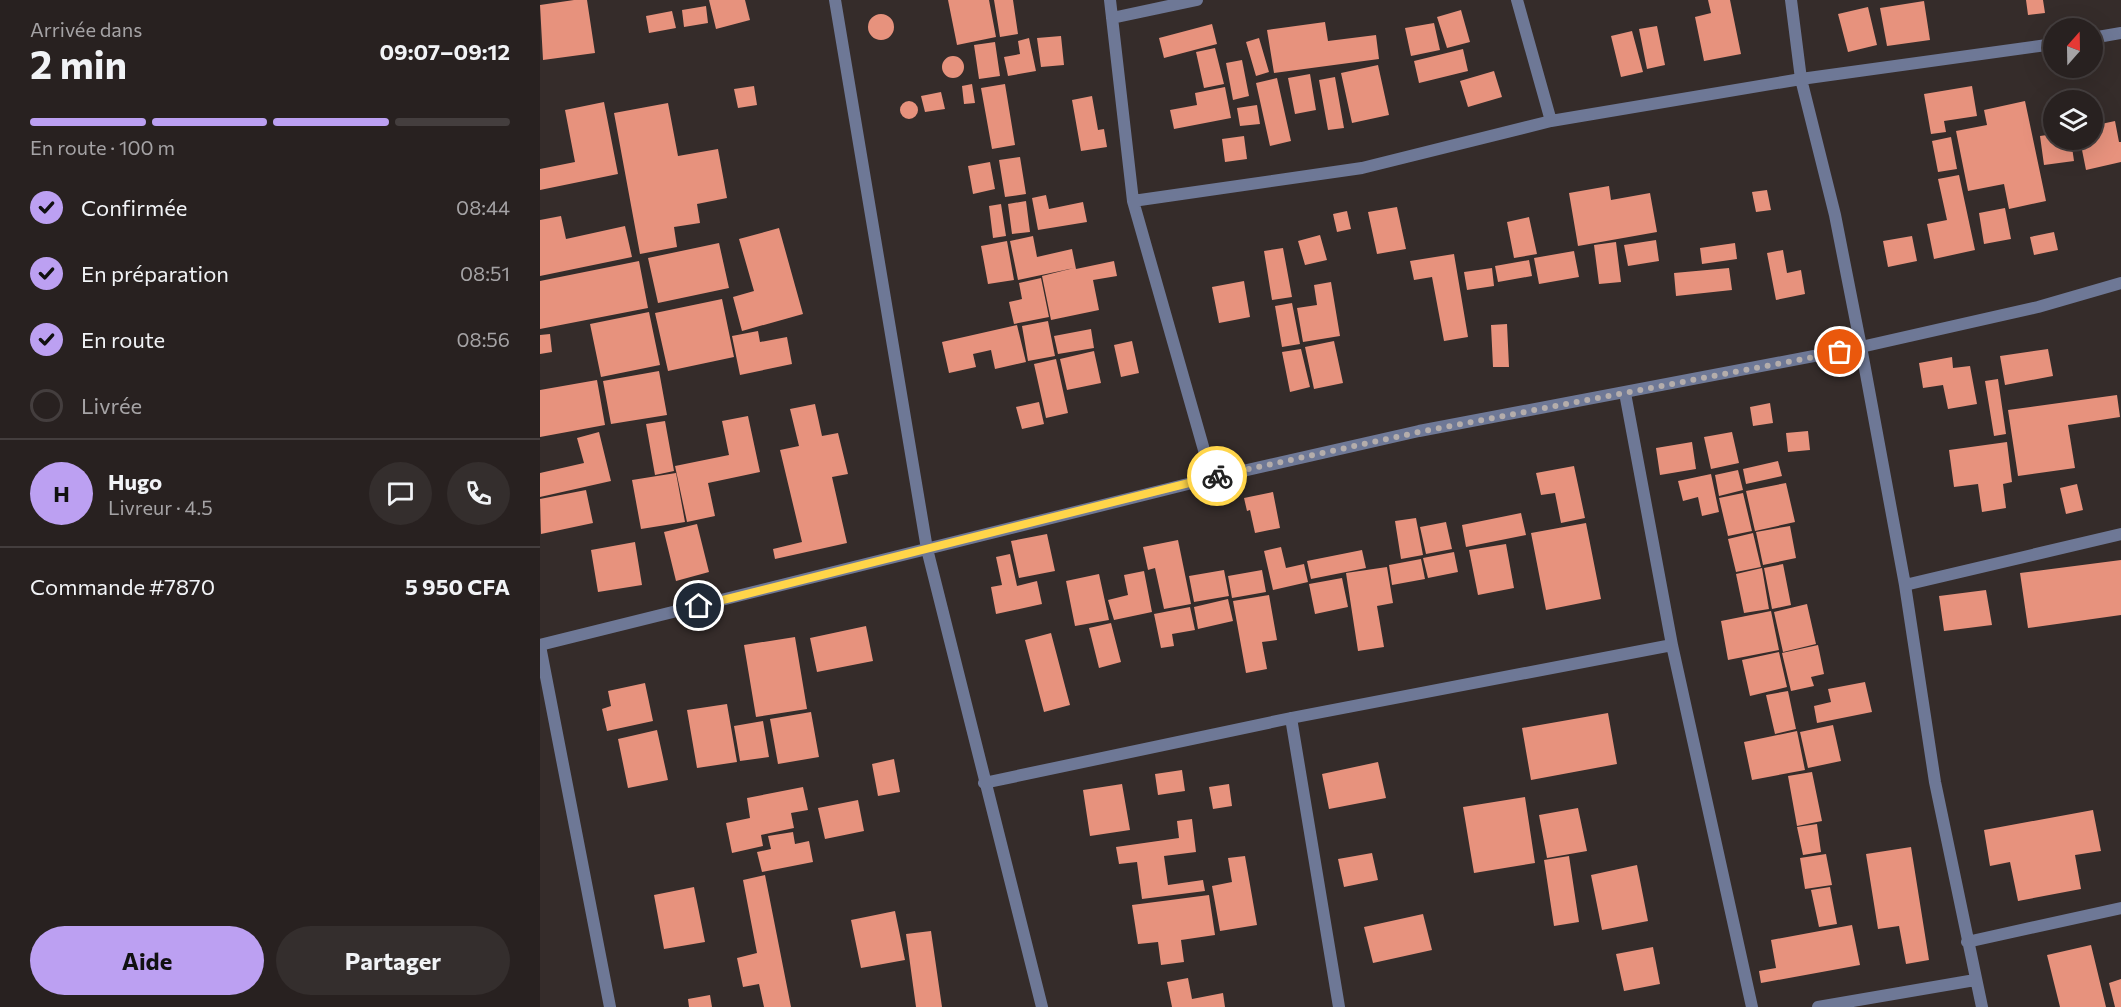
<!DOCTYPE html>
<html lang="fr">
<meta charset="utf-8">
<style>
:root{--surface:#282120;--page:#342e2d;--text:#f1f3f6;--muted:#a5a3a5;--line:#443e3e;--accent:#bca0f2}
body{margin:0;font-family:Commissioner,sans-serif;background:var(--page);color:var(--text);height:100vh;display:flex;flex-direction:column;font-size:22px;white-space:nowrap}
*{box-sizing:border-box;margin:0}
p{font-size:20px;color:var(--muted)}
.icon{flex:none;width:33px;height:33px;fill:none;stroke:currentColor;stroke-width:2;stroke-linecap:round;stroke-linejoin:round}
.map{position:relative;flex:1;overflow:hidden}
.sheet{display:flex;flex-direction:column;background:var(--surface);width:540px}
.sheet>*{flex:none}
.needle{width:39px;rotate:20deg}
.fabs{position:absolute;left:1503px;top:18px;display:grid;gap:12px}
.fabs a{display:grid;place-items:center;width:60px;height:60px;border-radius:50%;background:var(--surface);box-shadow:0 6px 24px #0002,0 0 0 2px var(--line);font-size:30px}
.pin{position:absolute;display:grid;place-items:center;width:51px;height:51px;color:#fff;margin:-26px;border:3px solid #fff;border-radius:50%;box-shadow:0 2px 6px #0007}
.courier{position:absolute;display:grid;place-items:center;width:60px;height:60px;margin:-30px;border:4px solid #ffd54a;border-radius:50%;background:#fff;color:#222;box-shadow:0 2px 8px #0007}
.overview em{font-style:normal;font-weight:700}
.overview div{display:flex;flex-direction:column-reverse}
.overview{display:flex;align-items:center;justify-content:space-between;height:102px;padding:0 30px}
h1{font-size:39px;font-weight:700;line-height:45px}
.bar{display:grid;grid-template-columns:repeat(4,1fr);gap:9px 6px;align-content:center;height:72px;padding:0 30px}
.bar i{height:8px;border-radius:4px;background:var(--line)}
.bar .on{background:var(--accent)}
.bar p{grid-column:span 4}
.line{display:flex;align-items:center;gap:15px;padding:0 30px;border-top:2px solid var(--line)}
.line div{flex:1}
.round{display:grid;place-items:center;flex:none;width:63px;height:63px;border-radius:32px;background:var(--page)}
ol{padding:0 30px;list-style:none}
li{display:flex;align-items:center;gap:18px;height:66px}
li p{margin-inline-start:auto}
li .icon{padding:6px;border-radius:50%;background:var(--accent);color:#111;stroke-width:4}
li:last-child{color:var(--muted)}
li i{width:33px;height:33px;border:3px solid var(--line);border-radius:50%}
.primary-button{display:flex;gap:12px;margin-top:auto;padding:12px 30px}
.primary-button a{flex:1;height:69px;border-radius:36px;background:var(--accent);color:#111;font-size:24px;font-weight:700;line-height:69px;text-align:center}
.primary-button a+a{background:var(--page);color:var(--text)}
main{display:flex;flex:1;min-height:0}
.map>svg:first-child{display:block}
</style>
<main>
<section class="sheet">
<div class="overview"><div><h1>2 min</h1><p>Arrivée dans</p></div><em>09:07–09:12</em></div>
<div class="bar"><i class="on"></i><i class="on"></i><i class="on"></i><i></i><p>En route · 100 m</p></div>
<ol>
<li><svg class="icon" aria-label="check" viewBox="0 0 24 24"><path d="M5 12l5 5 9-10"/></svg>Confirmée<p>08:44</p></li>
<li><svg class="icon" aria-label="check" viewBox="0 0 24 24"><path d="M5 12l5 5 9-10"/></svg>En préparation<p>08:51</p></li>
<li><svg class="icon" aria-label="check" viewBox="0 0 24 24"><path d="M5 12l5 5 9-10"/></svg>En route<p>08:56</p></li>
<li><i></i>Livrée</li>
</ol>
<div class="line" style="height:108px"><b class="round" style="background:var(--accent);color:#111">H</b><div><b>Hugo</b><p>Livreur · 4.5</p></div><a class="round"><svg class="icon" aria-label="chat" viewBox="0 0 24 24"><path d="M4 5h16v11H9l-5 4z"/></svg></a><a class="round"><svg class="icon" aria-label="phone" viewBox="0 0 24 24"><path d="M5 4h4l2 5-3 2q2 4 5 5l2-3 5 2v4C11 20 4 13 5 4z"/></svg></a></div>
<div class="line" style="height:78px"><div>Commande #7870</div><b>5 950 CFA</b></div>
<div class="primary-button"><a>Aide</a><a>Partager</a></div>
</section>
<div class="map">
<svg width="1581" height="1007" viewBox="0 0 1581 1007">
<rect width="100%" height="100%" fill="#352c2a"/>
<path fill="#e7927d" d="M34,0H47L55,53L3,60L0,5Z
M169,0H205L210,20L176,29Z
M408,0H449L456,37L417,45Z
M454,0H473L478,34L460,37Z
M1168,0H1190L1201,54L1164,61L1155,17L1171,13Z
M1486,0H1503L1505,13L1488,15Z
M1384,1L1390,40L1347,46L1340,8Z
M166,6L168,23L144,27L142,10Z
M1328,7L1337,45L1308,52L1298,14Z
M921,10L930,42L907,48L897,17Z
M132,11L136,28L109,33L106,16Z
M328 27a13 13 0 1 1 26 0a13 13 0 1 1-26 0Z
M785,22L788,41L836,35L839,59L734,73L727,30Z
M894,23L900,50L871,56L865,28Z
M672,24L677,44L624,58L619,38Z
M1117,26L1125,65L1107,69L1099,29Z
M1092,31L1103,72L1081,77L1071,36Z
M521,36L524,65L501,67L497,38Z
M489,38L496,71L468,76L464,57L480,54L478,41Z
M719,38L729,72L716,76L706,42Z
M455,42L460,76L439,79L434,45Z
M675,48L684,84L664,88L656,52Z
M923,49L928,71L879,83L874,61Z
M402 67a11 11 0 1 1 22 0a11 11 0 1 1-22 0Z
M702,60L709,96L693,100L686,63Z
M838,65L849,115L812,123L801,73Z
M954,71L962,97L928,107L920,81Z
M770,74L776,110L755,114L748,78Z
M795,77L804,128L788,130L779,80Z
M737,78L751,141L730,146L716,83Z
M432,84L435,103L424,104L422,86Z
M465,84L475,145L452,149L441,88Z
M214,86L217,105L198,108L194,89Z
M1432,86L1437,116L1404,121L1406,132L1391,134L1384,94Z
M685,87L691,118L634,129L630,110L657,105L655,93Z
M401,92L405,109L385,112L381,96Z
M552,96L558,130L564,129L567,147L541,151L532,100Z
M360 110a9 9 0 1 1 18 0a9 9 0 1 1-18 0Z
M1485,101L1506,201L1469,209L1464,184L1428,191L1416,131L1447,125L1444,110Z
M64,102L78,174L0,190V169L35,162L25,110Z
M128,103L138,156L178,149L187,198L157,204L160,223L134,227L137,247L100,254L74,113Z
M717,105L720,124L700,126L697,108Z
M1575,121L1579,142H1581V162L1546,170L1540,140H1552V126Z
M1514,134V140H1531L1534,161L1504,165L1500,136Z
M704,136L707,159L685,162L682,139Z
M1411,137L1417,169L1398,172L1392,141Z
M480,157L486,194L465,197L459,160Z
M450,162L455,189L433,194L428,166Z
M1419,175L1435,250L1394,259L1387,224L1407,220L1398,179Z
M1069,186L1071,200L1110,193L1117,232L1038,246L1029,193Z
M1227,190L1231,210L1216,212L1212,192Z
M506,195L509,209L543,202L547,222L498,230L492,198Z
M486,201L490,232L472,234L468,204Z
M461,204L466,236L453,238L449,206Z
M857,207L866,249L837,254L828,212Z
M1465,208L1471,239L1444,244L1439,213Z
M807,211L811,229L797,232L793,214Z
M21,216L26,239L85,226L92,257L0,276V220Z
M989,217L997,254L974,258L967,222Z
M239,228L263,314L202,331L193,297L214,291L199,239Z
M1514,232L1518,250L1494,255L1490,237Z
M780,235L787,260L765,265L758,241Z
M493,236L497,257L532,249L536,269L574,261L577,276L553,280L559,310L511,320L502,276L534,268L478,280L470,241Z
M1372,236L1377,261L1348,267L1343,241Z
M1116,240L1119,261L1088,266L1084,245Z
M467,241L474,280L448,284L441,246Z
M1076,242L1081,282L1059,284L1054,245Z
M179,243L189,288L118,303L108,258Z
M1195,243L1197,259L1162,264L1160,248Z
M743,248L752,297L732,300L724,251Z
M1243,250L1247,273L1261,270L1265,294L1236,300L1227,253Z
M1034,251L1039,277L999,284L994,258Z
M914,254L928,337L904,341L892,277L874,280L870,261Z
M989,260L992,276L958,282L955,266Z
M99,261L108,308L0,329V281Z
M952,268L954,286L927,290L924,272Z
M1189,268L1192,290L1136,296L1134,273Z
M501,278L509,317L474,324L469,302L482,299L479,283Z
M704,281L710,317L679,323L672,287Z
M791,282L800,336L763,342L757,308L777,305L774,285Z
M182,299L194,357L128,371L115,313Z
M752,303L760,344L742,347L735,306Z
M109,312L120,365L61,377L50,324Z
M508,321L515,356L488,361L482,326Z
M967,324L969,367H953L951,325Z
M477,325L486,362L455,369L451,350L433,354L436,367L409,373L402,342Z
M551,329L554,348L518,354L514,336Z
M218,331L220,342L247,337L252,364L200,375L192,336Z
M10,334L12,352L0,354V335Z
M592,341L599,373L581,377L574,345Z
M794,341L803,383L774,389L765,347Z
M761,349L770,387L750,392L742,352Z
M1508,349L1513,376L1465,385L1460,356Z
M554,351L561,383L527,390L520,359Z
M1412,357L1413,368L1430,366L1437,404L1408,409L1403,385L1383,388L1379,363Z
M516,359L528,413L506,418L494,364Z
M119,371L127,415L71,424L63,381Z
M1458,379L1466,434L1454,436L1445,381Z
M57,380L65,425L0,437V390Z
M1577,395L1580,417L1528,425L1535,468L1478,476L1468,410Z
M499,402L504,424L482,429L476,407Z
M1230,403L1233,423L1213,426L1210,407Z
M275,404L282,436L298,433L308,474L292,477L307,543L235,559L233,549L262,542L240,450L259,446L250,409Z
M208,416L220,472L168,483L175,516L147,522L135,466L189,455L182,421Z
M125,421L134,471L115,475L106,424Z
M1268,431L1270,450L1248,452L1246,433Z
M59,432L71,481L0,497V473L44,463L37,438Z
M1192,432L1199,463L1171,469L1164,437Z
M1152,442L1156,469L1120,475L1116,448Z
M1467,442L1472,482L1463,484L1466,508L1442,512L1438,484L1414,487L1409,450Z
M1238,461L1242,476L1206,484L1203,469Z
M1034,466L1045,518L1021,523L1015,493L1001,495L996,473Z
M1198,470L1203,490L1179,496L1175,475Z
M136,473L145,522L101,529L92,480Z
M1171,474L1179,512L1162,516L1158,497L1143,501L1138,481Z
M1246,483L1255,522L1215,531L1206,491Z
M1537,484L1543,510L1526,514L1520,488Z
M46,490L53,523L1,534L0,499Z
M733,492L740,528L715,533L710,510L707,511L704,498Z
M1203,493L1212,531L1188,536L1179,498Z
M981,513L986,535L926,547L922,525Z
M876,518L883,555L861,559L855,521Z
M906,522L912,549L886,554L880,527Z
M1046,523L1061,599L1006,610L991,533Z
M157,524L169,572L136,581L124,532Z
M1250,526L1256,558L1223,565L1216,532Z
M1213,533L1221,567L1196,572L1188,539Z
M507,534L515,571L479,578L471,541Z
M638,540L651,604L624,609L615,568L608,570L603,547Z
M95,542L102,585L58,592L51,550Z
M966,544L974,588L938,595L929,550Z
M741,547L746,568L764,564L768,582L733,590L724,551Z
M822,550L826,568L771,579L767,561Z
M914,552L918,572L888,578L883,558Z
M470,554L477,586L497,581L502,604L456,614L451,587L462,585L456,557Z
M881,559L885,579L852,585L849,565Z
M1581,560V615L1488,628L1480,573Z
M1243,564L1251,605L1232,609L1224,568Z
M847,567L853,603L837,606L844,647L818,651L806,573Z
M1222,568L1229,609L1204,613L1196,574Z
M684,570L689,596L654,602L649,576Z
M722,570L726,592L692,598L688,576Z
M604,571L612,612L574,620L568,600L588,595L584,575Z
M559,574L569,620L535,626L526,581Z
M802,578L808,607L775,614L769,584Z
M1446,590L1452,625L1404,631L1399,596Z
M729,595L737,640L722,642L727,669L706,673L693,601Z
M688,599L693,621L658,629L654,607Z
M1267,604L1276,644L1243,652L1234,612Z
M650,607L655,630L632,634L634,646L621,648L614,614Z
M1231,611L1239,650L1188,660L1181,621Z
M571,623L581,662L559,668L549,628Z
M326,626L333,661L277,672L270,638Z
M511,633L530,705L504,712L485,640Z
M255,637L267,709L216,717L204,645Z
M1278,645L1284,674L1271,677L1274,686L1251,691L1242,653Z
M1239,652L1247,687L1210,696L1202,660Z
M1325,682L1332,712L1277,723L1274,706L1291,702L1288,689Z
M105,683L113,721L67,731L62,709L71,706L68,691Z
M1248,691L1256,729L1235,734L1226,695Z
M187,704L197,762L157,768L147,710Z
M271,712L279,757L238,764L230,719Z
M1068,713L1077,764L991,780L982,728Z
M223,721L229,757L200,761L194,726Z
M1293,725L1301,761L1268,768L1260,732Z
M117,730L128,780L88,788L78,739Z
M1257,731L1265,770L1212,780L1204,742Z
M354,759L360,792L338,796L332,764Z
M838,762L846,798L789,809L782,774Z
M642,770L645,791L618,795L615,774Z
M1272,772L1282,821L1257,826L1248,776Z
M582,784L590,830L550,836L543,790Z
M689,784L692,806L673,809L669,787Z
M263,787L268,810L251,813L254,828L221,835L223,846L192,853L186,823L210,818L207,798Z
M985,797L995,863L934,873L923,807Z
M318,800L324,831L285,839L278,808Z
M1038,808L1047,851L1007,858L999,815Z
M1553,810L1561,851L1535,855L1541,889L1478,901L1470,862L1450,866L1444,830Z
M652,819L656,852L624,856L628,885L663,880L665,891L602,899L597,862L579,864L576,847L639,838L637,821Z
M1277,824L1281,852L1263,855L1257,827Z
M253,832L255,844L269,841L273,862L222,872L217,852L231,849L228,836Z
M1371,847L1389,960L1366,964L1359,926L1338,929L1326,854Z
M832,853L838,880L804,887L798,859Z
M1286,854L1292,885L1265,889L1260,858Z
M705,856L717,925L680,931L672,886L692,882L688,858Z
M1029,856L1039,922L1014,926L1004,860Z
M1097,865L1108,921L1062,930L1051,875Z
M225,875L251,1007H224L219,984L203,987L197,958L217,953L203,880Z
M154,887L165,942L124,949L114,895Z
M1290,887L1297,924L1279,927L1271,890Z
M669,895L675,935L641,940L644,962L621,965L618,942L598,944L592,905Z
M355,911L365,960L321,968L311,920Z
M883,914L892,950L833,963L824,927Z
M1312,925L1320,965L1221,983L1219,971L1236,968L1231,940Z
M391,931L402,1007H376L366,934Z
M1551,945L1566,1007H1520L1507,955Z
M1113,947L1120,984L1084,991L1076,954Z
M648,978L652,999L683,993L685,1007H632L627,982Z
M1581,979V1007H1575L1569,983Z
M170,995L172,1007H149L148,999Z"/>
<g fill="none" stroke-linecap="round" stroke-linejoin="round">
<path stroke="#6e7896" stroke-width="12" d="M295,0L387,549L502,1007
M570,0L593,201L672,478
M977,0L1011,121
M1251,0L1261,79L1295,215L1321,347L1365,585L1395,782L1442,1007
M572,18L657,0
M1552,38L1581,33
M593,201L822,168L1011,121L1261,79L1514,44
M1085,393L1132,645L1212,1007
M1365,585L1581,534
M0,645L672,478L879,431L1321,347L1498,307L1581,283
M0,646L70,1007
M751,718L799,1007
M444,783L751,718L1132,645
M1427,942L1581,908
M1278,1007L1435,980"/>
</g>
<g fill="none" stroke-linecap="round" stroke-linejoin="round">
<path stroke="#b4adab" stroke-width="6" stroke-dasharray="0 10.8" d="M677,476L879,432L1300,352"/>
<path stroke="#ffd54a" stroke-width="8" d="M159,606L677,476"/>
</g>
</svg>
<div class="fabs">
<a><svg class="needle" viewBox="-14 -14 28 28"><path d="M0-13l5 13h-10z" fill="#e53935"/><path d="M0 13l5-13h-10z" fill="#a5a3a5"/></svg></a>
<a><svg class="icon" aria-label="layers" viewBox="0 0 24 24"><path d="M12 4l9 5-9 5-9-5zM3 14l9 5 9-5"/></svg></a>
</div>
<div class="pin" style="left:1300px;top:352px;background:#ea580c"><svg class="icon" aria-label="bag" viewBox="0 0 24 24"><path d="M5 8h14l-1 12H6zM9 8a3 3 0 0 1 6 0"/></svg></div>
<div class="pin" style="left:159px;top:606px;background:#1f2937"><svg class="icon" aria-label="home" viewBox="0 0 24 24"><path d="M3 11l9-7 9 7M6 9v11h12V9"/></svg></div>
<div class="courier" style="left:677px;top:476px"><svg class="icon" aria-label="bike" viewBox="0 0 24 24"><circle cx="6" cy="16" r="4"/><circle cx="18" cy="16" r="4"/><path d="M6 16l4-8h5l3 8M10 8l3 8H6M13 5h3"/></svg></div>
</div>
</main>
